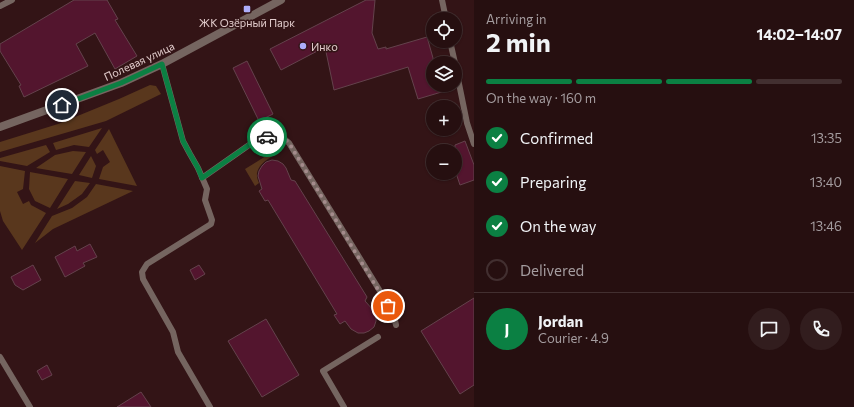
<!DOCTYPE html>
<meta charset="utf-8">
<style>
:root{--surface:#260f10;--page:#321d1e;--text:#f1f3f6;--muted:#a49c9f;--line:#422f30;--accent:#0b8043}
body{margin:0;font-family:Commissioner,sans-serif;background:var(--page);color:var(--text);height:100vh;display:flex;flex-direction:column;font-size:15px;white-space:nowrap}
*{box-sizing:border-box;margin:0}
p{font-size:13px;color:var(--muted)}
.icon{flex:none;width:22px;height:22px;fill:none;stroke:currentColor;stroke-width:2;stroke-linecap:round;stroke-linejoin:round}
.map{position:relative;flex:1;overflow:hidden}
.drawer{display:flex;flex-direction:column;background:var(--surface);width:380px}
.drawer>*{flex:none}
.controls{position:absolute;left:426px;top:12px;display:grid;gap:8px}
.controls a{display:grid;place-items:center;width:36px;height:36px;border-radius:50%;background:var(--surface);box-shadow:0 1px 3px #0004,0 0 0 1px var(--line);font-size:20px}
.pin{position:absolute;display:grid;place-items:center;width:34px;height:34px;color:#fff;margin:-17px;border:2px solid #fff;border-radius:50%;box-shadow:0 1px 4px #0007}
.courier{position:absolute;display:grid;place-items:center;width:40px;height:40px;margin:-20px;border:3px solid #0b8043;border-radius:50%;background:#fff;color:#222;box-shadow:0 1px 5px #0007}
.summary em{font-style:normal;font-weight:700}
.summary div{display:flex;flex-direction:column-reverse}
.summary{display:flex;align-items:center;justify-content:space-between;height:68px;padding:0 12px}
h1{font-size:26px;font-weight:700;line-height:30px}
.bar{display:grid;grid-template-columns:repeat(4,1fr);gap:6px 4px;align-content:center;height:48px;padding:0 12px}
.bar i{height:5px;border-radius:3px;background:var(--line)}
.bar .current{background:var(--accent)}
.bar p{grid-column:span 4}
.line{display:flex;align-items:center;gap:10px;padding:0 12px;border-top:1px solid var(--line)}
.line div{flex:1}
.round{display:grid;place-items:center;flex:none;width:42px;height:42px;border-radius:21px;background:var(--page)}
ol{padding:0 12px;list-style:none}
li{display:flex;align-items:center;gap:12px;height:44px}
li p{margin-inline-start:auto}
li .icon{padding:4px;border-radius:50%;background:var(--accent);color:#fff;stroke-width:4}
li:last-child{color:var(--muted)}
li i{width:22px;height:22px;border:2px solid var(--line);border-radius:50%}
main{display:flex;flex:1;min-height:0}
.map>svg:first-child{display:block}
</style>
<main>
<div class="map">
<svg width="474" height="407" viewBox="0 0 474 407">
<rect width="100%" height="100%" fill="#331416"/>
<path fill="#59371d" d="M150,85L156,86L161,94L106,121L0,152V142L58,124L119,99Z
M102,128L89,147L74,145L56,150L53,143Z
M109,129L137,186L99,179L103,167L110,162L103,150L97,154L95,150Z
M46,145L50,152L27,166L0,161V158Z
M277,149L279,152C268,159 251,167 259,183L255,186L245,169Z
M73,151L86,152L72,174L36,168L55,155Z
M91,156L96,166L92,178L79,175Z
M0,166L25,171L23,189L17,192L23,204L29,201L31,205L46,213L22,250L3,221L0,211Z
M30,172L68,179L50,208L35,201L29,189Z
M75,181L90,183L82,194L68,204L57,209Z
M96,184L133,191L53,229L35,243L52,216L72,208L87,197Z"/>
<path fill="#53152e" stroke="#64424c" d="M74,0H107L118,19L115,20L137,56L115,69L95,33L76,44L88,66L24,97L19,86L21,85L0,51V44Z
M366,0H375L372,33L378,49L386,47V49L427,37L433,58V85H455V88L418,99L408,67L334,90L325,47L281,70L270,49Z
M247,61L273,114L259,121L233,68Z
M465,141L474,165V180L460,185L455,170V145Z
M272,160L278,161L283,164L286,168L291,180L295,181L367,297L365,301L374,311L376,316V321L374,327L369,331L364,333H358L351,329L345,321L340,324L334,315L337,314L268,200L265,201L259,191L262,189L258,176L259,171L262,166L266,162Z
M90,244L97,257L83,263L85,266L65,277L55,257L75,246L77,251Z
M33,265L41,280L23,290L15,285L11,277Z
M199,265L205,274L195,280L190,270Z
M474,298V385L460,394L421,331Z
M266,319L299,375L262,397L228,341Z
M47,365L52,375L42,380L37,371Z
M141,392L151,407H117Z"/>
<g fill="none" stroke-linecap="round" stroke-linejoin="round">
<path stroke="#756560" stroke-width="6" d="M442,0L446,19
M0,6L12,0
M450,41L455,63
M162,64L183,141L190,154L198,168L207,189L205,200L212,220L211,224L147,264L142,272L143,279L173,332L178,352L210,407
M455,64L467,123L474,144
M202,178L249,145L271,135H278L282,137L289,143L383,296L394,316L396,325
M0,357L30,407
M344,407L323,371L378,337"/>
<path stroke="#756560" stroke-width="8" d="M0,127L121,83L162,64L281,0"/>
</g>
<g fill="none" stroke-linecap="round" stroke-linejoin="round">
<path stroke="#a48b8c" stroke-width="4" stroke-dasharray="0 7.2" d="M267,137C276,133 283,136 289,143L388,306"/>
<path stroke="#0b8043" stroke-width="5" d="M62,105L121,83L162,64L183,141L190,154L198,168L202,178L249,145L267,137"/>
</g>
<g fill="#aeaefb" stroke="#331416" stroke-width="1.5">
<rect x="243" y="5" width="8" height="8" rx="2"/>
<circle cx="303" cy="46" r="4"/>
</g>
<g text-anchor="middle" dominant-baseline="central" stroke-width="3" stroke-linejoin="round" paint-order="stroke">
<g font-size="11" fill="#e1cbcb" stroke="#331416">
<text x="247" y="22">ЖК Озёрный Парк</text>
<text x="311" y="46" text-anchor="start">Инко</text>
</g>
<g font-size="11" fill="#e1cbcb" stroke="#331416">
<text transform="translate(139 61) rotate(-25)">Полевая улица</text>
</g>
</g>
</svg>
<div class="controls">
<a><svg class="icon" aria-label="locate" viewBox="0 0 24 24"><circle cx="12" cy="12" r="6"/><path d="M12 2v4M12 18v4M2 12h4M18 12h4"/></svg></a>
<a><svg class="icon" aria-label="layers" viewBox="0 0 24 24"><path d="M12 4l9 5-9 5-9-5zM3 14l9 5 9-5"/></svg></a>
<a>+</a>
<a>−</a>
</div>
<div class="pin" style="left:388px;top:306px;background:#ea580c"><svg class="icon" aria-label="bag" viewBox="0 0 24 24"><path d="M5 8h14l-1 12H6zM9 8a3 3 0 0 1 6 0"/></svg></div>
<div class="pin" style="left:62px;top:105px;background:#1f2937"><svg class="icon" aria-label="home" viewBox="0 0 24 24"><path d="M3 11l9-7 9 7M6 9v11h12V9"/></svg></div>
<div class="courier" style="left:267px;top:137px"><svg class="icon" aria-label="car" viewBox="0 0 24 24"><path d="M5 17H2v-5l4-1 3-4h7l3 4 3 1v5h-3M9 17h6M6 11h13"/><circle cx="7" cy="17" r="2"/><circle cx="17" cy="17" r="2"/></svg></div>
</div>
<section class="drawer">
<div class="summary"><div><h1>2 min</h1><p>Arriving in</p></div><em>14:02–14:07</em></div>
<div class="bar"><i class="current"></i><i class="current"></i><i class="current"></i><i></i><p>On the way · 160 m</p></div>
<ol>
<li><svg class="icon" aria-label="check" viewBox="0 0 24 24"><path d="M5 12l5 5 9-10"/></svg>Confirmed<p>13:35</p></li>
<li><svg class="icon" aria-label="check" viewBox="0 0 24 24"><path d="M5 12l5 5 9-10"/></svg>Preparing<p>13:40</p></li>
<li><svg class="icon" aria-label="check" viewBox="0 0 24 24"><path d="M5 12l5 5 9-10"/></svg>On the way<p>13:46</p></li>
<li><i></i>Delivered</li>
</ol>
<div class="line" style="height:72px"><b class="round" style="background:var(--accent);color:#fff">J</b><div><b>Jordan</b><p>Courier · 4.9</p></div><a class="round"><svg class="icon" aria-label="chat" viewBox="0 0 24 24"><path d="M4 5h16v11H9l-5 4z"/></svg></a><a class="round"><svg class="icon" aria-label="phone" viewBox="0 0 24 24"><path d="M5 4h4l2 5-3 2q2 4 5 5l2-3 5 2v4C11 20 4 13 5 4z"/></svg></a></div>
</section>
</main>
